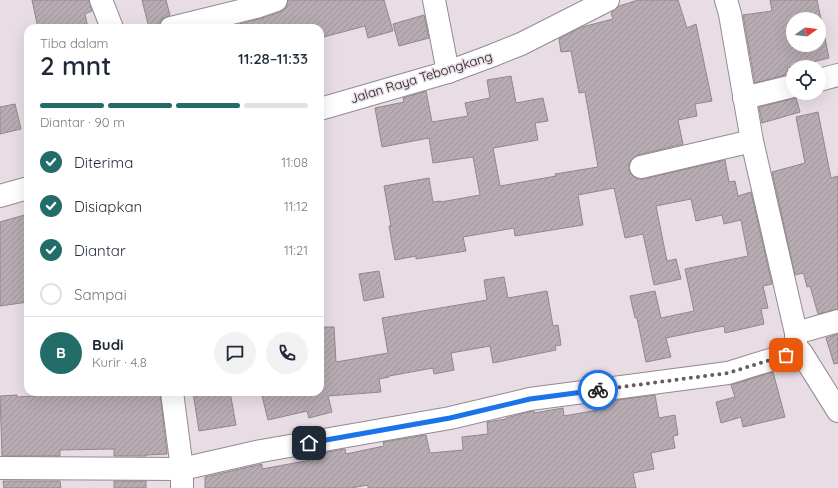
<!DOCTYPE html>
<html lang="id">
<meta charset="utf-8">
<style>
:root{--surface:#fff;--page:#f2f2f3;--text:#1f2937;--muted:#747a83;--line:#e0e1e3;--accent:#226d68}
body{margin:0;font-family:Quicksand,sans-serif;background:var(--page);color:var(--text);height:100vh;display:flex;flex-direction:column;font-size:15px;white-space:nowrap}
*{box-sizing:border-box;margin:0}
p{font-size:13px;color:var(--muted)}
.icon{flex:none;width:22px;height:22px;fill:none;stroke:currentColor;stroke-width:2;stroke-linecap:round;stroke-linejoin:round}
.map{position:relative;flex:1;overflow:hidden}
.panel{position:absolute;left:24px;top:24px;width:300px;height:372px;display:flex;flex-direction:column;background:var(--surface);border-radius:12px;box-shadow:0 4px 16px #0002}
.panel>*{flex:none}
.needle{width:26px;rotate:75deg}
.tools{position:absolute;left:786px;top:12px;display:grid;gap:8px}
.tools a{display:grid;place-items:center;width:40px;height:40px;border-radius:50%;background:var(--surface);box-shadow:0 4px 16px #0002;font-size:20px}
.pin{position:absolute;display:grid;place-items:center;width:34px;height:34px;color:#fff;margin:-17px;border-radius:8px;box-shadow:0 2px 6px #0006}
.courier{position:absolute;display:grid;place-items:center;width:40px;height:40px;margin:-20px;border:3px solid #1a73e8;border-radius:50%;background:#fff;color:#222;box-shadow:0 1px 5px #0007}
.headline em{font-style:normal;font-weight:600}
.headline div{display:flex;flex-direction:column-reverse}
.headline{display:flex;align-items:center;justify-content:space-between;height:68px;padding:0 16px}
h1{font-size:26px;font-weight:600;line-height:30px}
.bar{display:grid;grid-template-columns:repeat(4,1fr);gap:6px 4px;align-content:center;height:48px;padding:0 16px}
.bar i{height:5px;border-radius:3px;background:var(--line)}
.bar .current{background:var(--accent)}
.bar p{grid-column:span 4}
.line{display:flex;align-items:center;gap:10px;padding:0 16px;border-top:1px solid var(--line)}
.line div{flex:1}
.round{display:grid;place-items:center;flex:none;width:42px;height:42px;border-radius:21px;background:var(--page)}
ol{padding:0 16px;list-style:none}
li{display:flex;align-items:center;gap:12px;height:44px}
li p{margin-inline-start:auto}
li .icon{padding:4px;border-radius:50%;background:var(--accent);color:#fff;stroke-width:4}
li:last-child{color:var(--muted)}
li i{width:22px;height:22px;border:2px solid var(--line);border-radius:50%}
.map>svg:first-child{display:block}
</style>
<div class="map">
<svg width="838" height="488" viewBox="0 0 838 488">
<defs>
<pattern id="building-hatch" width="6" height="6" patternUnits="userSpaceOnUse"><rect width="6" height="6" fill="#b8acb3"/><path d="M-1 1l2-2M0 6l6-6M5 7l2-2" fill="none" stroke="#9e9399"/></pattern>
</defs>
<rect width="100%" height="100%" fill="#e9dde5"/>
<path fill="url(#building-hatch)" stroke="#92878e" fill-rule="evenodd" d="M32,0H89L92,11L85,14L88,28H38Z
M142,0H166L170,15L162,19L159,24V28H149Z
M288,0H384L393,31L368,38L365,26L320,38V28H292L291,24L276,28H224L259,19L280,12L286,8Z
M638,0H678L687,28L696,24L712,101L695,104L697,116L678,120L683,144L638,155L633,158L629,163V170L632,175L637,179H644L725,160L729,182L735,181L738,196L751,192L772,284L763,286L768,308L761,309L764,324L725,333L724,326L666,338L671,357L646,362L637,318H635L630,296L655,291L661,318L694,311L685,269L748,256L741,220L724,224L722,215L696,221L691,199L656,206L667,261L676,259L681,279L654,285L643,234L625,238L614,188L578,195L583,225L515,236L514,228L463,237L466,251L416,259V256L395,260L389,226H391L384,186L429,178L433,202L441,201V202L480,195L473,157L433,163L429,138L382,147L375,108L404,102L403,98L426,91L432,122L468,116L465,103L490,98L487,80L511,76L516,103L543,98L548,121L535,123L538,140L493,148L500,186L556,176L555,174L598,167L585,92L579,93L571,51L561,52L559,39L582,27L613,19L611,13L619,6Z
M770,0H817L829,58L787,68L789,74L755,83L743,15L772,11ZM793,19H819V45H793Z
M424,15L429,38L399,46L393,24Z
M796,98L800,112L762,123L759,107Z
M15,104L21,129L0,134V107Z
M818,112L831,178L838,176V309L818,314L810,286L807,287L804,275L803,273L795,275L772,172L805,163L796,117Z
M28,214V302L0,306V222Z
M379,271L384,297L364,301L359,274Z
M504,277L508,298L547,291L553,326L558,325L561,345L555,346L556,350L493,363L490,346L451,353L454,370L434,374L433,368L389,376V377L379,379L381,392L328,396L332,412L309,418L307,411L268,420L261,392H320V327H334L336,362L388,353L382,318L487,300L484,280Z
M838,334V363L834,364L826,338Z
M773,372L785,417L743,427L741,417L721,423L716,402L735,397L731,385Z
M51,392H160L167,454L146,455V456H114V449L60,450V456H2L0,396L17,395V397L51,395Z
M193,392H230L236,425L199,431Z
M655,395L659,418L675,415L678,435L673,436L675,448L651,453L654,469L633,473L636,488H368V485L351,488H205V477L262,464V469L311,460L310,455L345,449L346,454L384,446L383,442L426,435L430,453L463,450L462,437L488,434L487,422L506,419V418L532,411H534V413L563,408L564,416L598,410L596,403Z
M3,481H60L61,488H4Z
M114,481H146V488H114Z"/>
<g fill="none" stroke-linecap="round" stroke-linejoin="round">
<g stroke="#948990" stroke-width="24">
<path id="minor" d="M101,0L112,28
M434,0L448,72
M171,28L256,7L276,0
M819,80L838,75
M744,98L793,86
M641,167L752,141
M796,333L838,321
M794,350L801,352L838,411
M0,468L182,469L261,451L450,418L530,399L728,373L786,355L794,350L796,343V333L752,141L730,14L726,0"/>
</g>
<g stroke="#948990" stroke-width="24">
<path id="major" d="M320,109L448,72L491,56L521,44L608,0
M0,196L28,188
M172,392L182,469V488"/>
</g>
<use href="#minor" stroke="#fff" stroke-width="22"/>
<use href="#major" stroke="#fff" stroke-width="22"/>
</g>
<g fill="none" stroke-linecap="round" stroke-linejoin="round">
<path stroke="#645c61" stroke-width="4" stroke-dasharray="0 7.2" d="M598,390L728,373L786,355"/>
<path stroke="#1a73e8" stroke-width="5" d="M309,443L450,418L530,399L598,390"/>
</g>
<g text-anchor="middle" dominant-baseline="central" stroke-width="3" stroke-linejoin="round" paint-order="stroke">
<g font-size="13" fill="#1c171a" stroke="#e9dde5">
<text transform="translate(421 77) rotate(-17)">Jalan Raya Tebongkang</text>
</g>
</g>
</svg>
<div class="tools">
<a><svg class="needle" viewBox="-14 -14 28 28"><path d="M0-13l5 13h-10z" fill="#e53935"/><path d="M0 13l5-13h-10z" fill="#747a83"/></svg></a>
<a><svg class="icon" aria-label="locate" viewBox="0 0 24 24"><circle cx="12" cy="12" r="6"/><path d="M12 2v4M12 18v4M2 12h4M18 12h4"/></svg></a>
</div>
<div class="pin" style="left:786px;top:355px;background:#ea580c"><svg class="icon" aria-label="bag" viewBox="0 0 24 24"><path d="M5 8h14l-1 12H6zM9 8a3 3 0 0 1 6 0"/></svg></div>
<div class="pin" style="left:309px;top:443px;background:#1f2937"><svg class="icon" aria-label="home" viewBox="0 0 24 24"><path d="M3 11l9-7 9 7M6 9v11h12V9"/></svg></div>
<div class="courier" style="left:598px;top:390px"><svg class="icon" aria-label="bike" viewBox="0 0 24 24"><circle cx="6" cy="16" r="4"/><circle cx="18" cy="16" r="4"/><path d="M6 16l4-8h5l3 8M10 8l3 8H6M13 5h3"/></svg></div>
<section class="panel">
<div class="headline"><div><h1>2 mnt</h1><p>Tiba dalam</p></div><em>11:28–11:33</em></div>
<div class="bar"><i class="current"></i><i class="current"></i><i class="current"></i><i></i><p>Diantar · 90 m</p></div>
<ol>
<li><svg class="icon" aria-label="check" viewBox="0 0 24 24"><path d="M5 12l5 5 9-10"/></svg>Diterima<p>11:08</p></li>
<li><svg class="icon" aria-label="check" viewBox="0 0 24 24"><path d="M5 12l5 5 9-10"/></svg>Disiapkan<p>11:12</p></li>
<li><svg class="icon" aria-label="check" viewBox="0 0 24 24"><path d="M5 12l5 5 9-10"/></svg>Diantar<p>11:21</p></li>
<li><i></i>Sampai</li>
</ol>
<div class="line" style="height:72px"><b class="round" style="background:var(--accent);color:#fff">B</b><div><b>Budi</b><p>Kurir · 4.8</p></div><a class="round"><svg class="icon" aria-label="chat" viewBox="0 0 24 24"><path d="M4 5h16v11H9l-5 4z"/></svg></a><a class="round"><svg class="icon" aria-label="phone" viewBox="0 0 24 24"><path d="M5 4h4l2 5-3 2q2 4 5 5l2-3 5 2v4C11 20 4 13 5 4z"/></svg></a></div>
</section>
</div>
